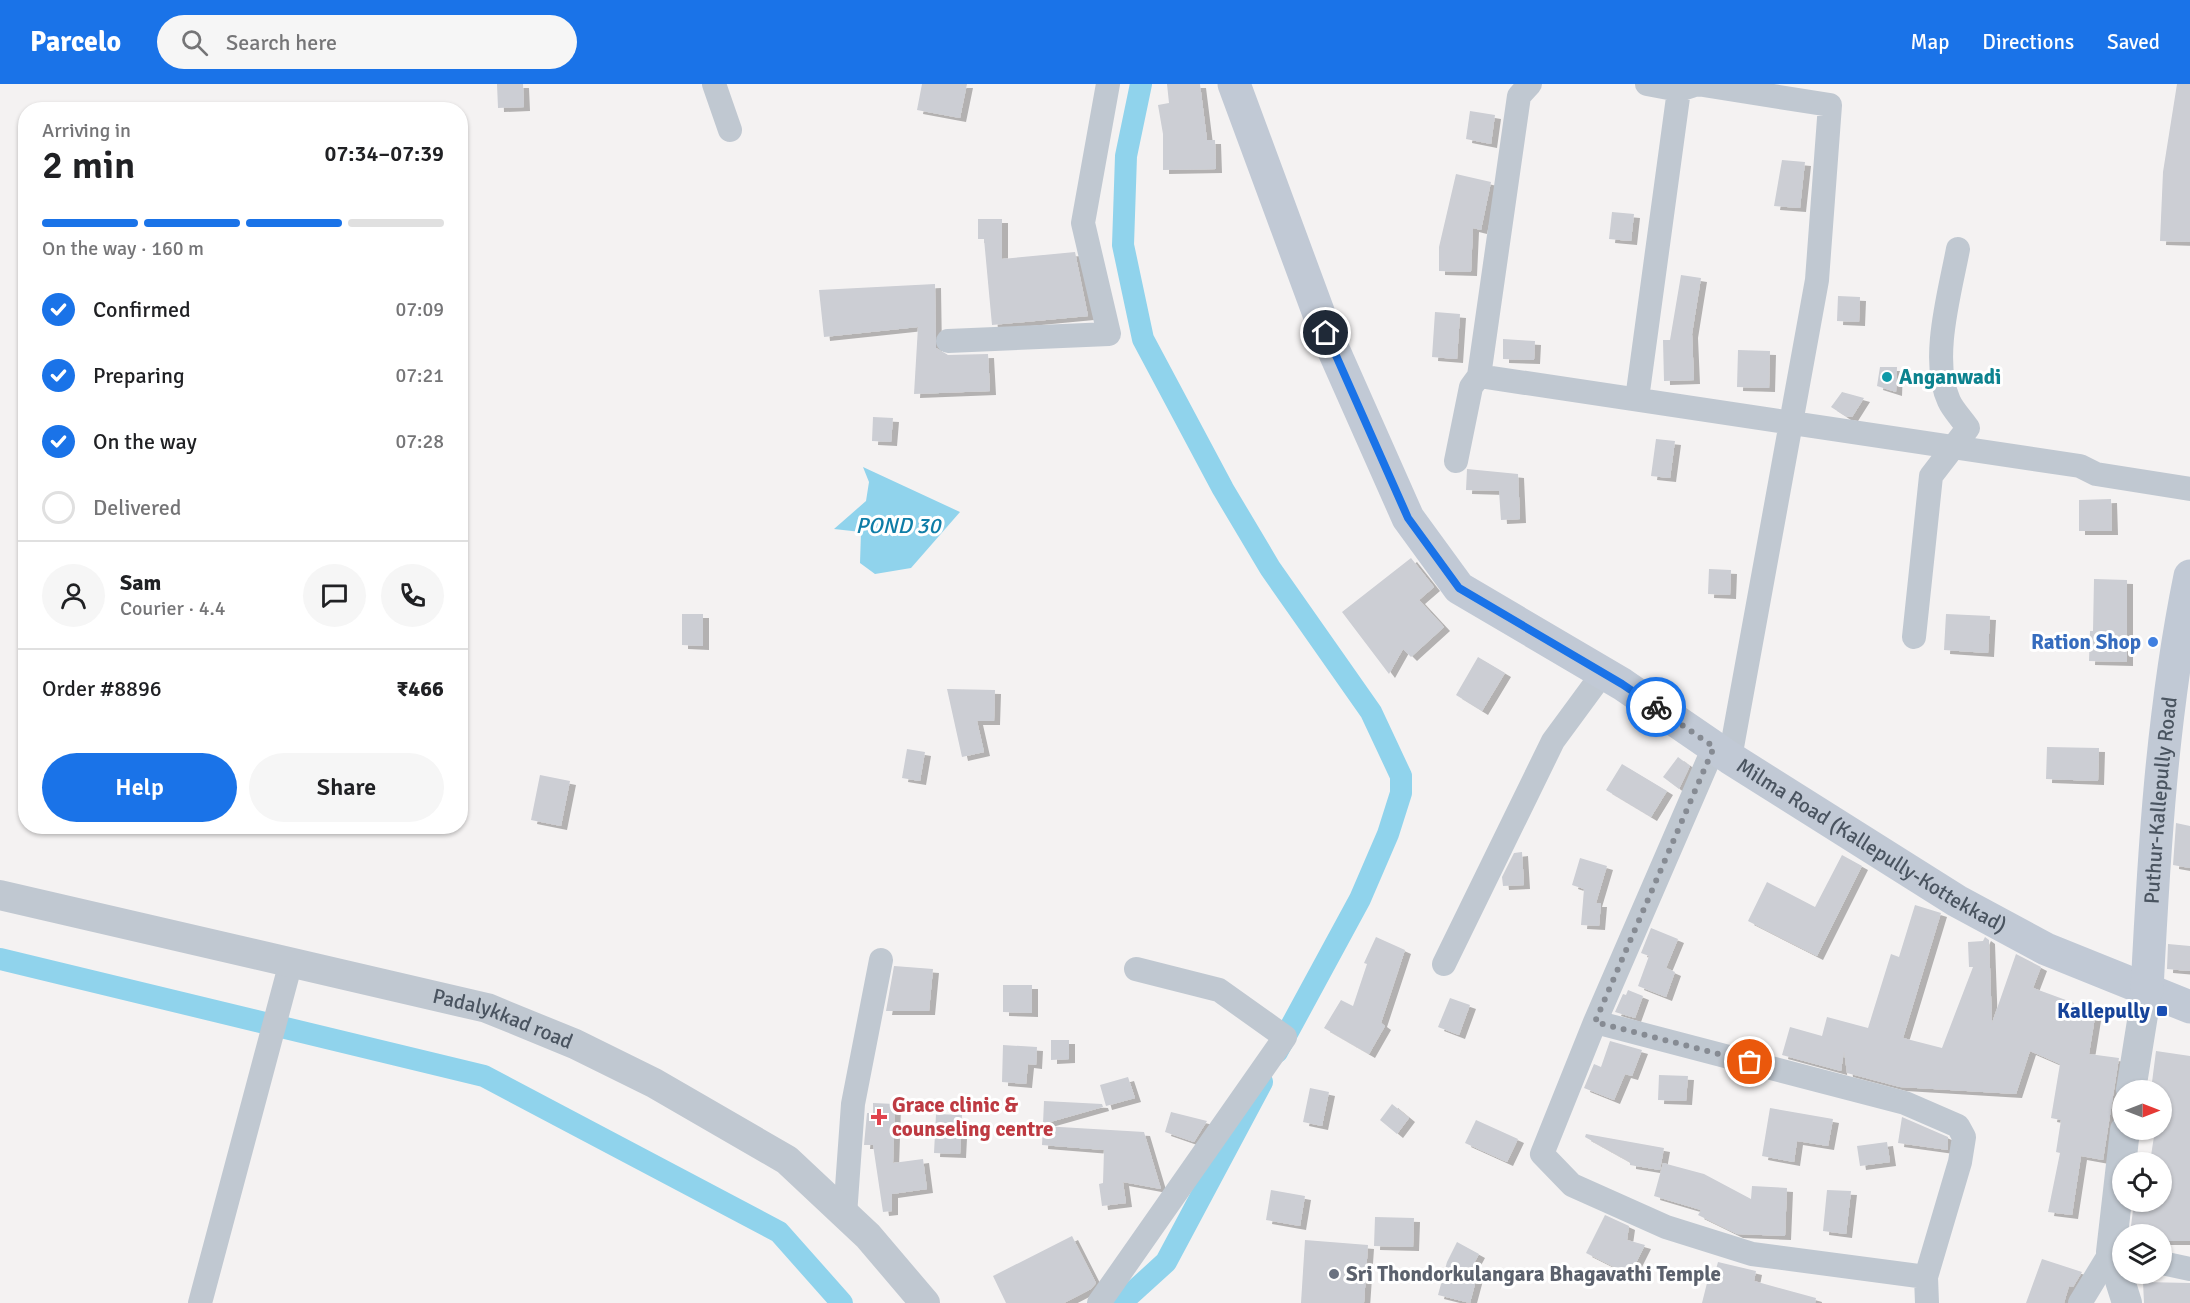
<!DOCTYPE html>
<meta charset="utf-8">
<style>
:root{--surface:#fff;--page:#f6f6f6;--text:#202124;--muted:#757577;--line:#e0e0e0;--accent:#1a73e8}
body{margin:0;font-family:Signika,sans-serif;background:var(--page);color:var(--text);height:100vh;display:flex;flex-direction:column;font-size:22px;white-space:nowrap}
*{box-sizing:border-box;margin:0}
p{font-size:20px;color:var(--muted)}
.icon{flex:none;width:33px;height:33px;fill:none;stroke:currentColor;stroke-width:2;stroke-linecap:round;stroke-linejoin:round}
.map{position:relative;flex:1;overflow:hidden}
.panel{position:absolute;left:18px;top:18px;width:450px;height:732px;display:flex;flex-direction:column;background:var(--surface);border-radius:24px;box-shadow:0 2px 4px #0004}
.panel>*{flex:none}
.needle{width:39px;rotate:90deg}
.controls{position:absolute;left:2112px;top:996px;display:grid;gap:12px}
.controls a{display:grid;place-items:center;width:60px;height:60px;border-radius:50%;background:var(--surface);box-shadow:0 2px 4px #0004;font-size:30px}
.pin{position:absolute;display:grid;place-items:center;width:51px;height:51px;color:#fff;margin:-26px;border:3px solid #fff;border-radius:50%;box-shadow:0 2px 6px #0007}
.courier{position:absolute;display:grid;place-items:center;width:60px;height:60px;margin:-30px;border:4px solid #1a73e8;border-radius:50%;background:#fff;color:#222;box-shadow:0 2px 8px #0007}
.head em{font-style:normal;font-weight:600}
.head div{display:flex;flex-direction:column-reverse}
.head{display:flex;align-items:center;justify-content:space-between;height:102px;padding:0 24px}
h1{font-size:39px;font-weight:600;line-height:45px}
.bar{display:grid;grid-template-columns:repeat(4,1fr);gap:9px 6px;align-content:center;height:72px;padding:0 24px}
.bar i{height:8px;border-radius:4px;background:var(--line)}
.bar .on{background:var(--accent)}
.bar p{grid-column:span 4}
.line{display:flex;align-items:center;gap:15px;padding:0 24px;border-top:2px solid var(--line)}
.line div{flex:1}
.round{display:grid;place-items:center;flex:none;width:63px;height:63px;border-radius:32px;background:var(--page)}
ol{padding:0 24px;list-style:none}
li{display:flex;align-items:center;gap:18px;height:66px}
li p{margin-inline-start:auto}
li .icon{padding:6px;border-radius:50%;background:var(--accent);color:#fff;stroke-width:4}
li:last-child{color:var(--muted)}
li i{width:33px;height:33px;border:3px solid var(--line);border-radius:50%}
.cta{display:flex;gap:12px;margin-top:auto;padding:12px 24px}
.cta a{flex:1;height:69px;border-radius:36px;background:var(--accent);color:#fff;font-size:24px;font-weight:600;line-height:69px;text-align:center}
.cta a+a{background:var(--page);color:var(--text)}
header{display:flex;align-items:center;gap:36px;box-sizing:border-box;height:84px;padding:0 30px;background:var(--accent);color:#fff}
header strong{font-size:28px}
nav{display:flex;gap:33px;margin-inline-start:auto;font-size:21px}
.search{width:420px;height:54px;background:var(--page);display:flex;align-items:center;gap:15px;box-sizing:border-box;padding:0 21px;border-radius:33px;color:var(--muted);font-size:22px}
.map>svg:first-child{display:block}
</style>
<header>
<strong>Parcelo</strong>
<div class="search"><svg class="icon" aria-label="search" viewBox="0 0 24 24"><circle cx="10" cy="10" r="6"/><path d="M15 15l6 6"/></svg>Search here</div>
<nav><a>Map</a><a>Directions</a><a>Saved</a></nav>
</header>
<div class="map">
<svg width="2190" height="1219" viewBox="0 0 2190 1219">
<defs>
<filter id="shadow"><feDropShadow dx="6" dy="4" stdDeviation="0" flood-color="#0004"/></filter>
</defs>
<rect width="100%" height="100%" fill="#f4f2f2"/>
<path fill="#90d3ec" d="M863,383L960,428L911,484L875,490L860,479L861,448L834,445L866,417L869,398Z"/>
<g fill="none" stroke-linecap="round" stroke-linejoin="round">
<path stroke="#90d3ec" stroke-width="22" d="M1141,0L1126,72L1123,161L1143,255L1223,405L1270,484L1371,628L1401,692V709L1388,750L1360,815L1277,968
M0,875L484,992L779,1148L842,1219
M1121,1219L1166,1178L1262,998"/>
</g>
<path fill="#ccced4" filter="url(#shadow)" d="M497,0H523L524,23L498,24Z
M922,0H967L960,34L917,26Z
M1167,0H1200L1207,56H1215L1216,85L1163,86V50L1158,21L1169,19Z
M2177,0H2190V158L2160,157L2163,88Z
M1470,27L1495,31L1491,60L1466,55Z
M1782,76L1805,78L1800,124L1774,122Z
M1456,90L1491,98L1481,146L1473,144L1471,188L1439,187V163Z
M1612,128L1634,130L1631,157L1609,155Z
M978,135H1002V175L1075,168L1088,232L992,241L984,155H978Z
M1681,191L1701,194L1692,250L1694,296L1664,297L1663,256H1670Z
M935,200L936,264L948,271L988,270L990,307L914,310L918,243L824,253L819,206Z
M1838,212L1860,213L1859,238L1837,237Z
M1435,228L1460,230L1457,275L1432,273Z
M1503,255L1535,257L1534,276L1503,275Z
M1738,266L1770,267L1769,304L1737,303Z
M1880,283H1897L1896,308L1877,302Z
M1842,308L1864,314L1852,333L1845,332L1831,323Z
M873,333L893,334L891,358L872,357Z
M1656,355L1675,357L1670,394L1651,392Z
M1467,385L1518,390L1520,435L1501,436L1499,407L1466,406Z
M2111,415L2112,447H2079V416Z
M1411,474L1434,503L1419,516L1444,543L1411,573L1403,565L1389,590L1342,528Z
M1709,485L1731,486L1730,511L1708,510Z
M2094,495L2127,496V578L2089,577L2090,547H2093Z
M682,530H703V562L682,561Z
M1946,530L1990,532L1988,569L1944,566Z
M1478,573L1505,589L1482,627L1456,611Z
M947,605L995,606L994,637H977L984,668L962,673Z
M2047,663L2099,664L2098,697L2046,695Z
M907,665L925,668L920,697L902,694Z
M1678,673L1690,682L1679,705L1663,693Z
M1622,680L1667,707L1651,733L1606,706Z
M540,691L570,697L561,742L531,736Z
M2176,739L2190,742V784L2173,781Z
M1522,768L1524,801L1503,802L1502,793L1514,769Z
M1842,771L1862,782L1817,872L1748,837L1767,798L1815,823Z
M1580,774L1607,782L1596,819H1601L1599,842L1581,841L1584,805L1572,801Z
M1915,821L1941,829L1903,954L1942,964L1973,883H1969L1968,858L1983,857L1985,853L1989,856L1992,939L2016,870L2041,883L2033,904L2074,919L2073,922L2096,927L2089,970L2119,974L2103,1076L2081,1072L2072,1131L2048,1128L2060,1069L2056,1068L2061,1036L2051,1034L2060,980L2030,967L2016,1010L1900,1003L1847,989L1844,967L1841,987L1782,971L1790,943L1822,952L1827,933L1868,944L1891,870L1899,873Z
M1651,844L1678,855L1666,884L1675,888L1666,913L1638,902L1649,872L1641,869Z
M1376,853L1405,866L1381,939L1385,942L1369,970L1324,944L1341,916L1353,922L1367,880L1364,879Z
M2168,860L2190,862V887L2167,885Z
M894,882L933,885L929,927H886Z
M1003,901H1032V929L1003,928Z
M1628,906L1643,912L1635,934L1615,928L1623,910L1626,911Z
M1450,914L1470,921L1459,951L1438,943Z
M1051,956H1069V975L1051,976Z
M1610,957L1642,966L1632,992L1625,990L1614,1016L1584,1004L1594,980L1601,983Z
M1003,961L1037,963L1036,981L1028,980L1026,1000L1002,998Z
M2156,967L2190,972V1157H2162V1150H2130L2134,1118H2162V1078H2150L2155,1046H2162V1006H2151Z
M1659,991L1688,992L1686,1017L1658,1016Z
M1128,993L1135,1014L1106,1022L1100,1001Z
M1310,1004L1329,1008L1322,1042L1303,1038Z
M1044,1017L1102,1020L1103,1023L1043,1040Z
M873,1019L895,1020L893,1079L923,1075L927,1105L892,1110V1127L883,1128L873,1061H864L867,1029H873Z
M1392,1020L1409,1034L1397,1050L1380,1036Z
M1770,1024L1833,1035L1828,1062L1797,1057L1794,1078L1762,1072Z
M1171,1028L1207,1037L1194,1058L1165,1048Z
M936,1030L962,1031L960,1070L934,1069Z
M1902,1033L1948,1053V1066L1898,1059Z
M1476,1036L1518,1055L1507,1078L1465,1059Z
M1043,1042L1144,1048L1161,1105L1123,1098L1126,1119L1102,1122L1099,1100L1103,1099L1104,1066L1042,1061Z
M1586,1050L1664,1064L1660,1086L1630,1081V1078L1585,1053Z
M1887,1058L1890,1078L1860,1082L1857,1062Z
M1663,1079L1704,1090L1751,1115L1752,1102L1787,1104L1785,1152L1737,1150L1698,1131L1701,1126L1654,1112Z
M1271,1106L1305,1112L1300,1142L1266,1136Z
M1827,1106L1851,1107L1846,1150L1823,1147Z
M1605,1131L1629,1142L1627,1156L1645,1161L1630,1191L1586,1169Z
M1375,1133L1414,1134L1413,1163L1374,1162Z
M1072,1152L1096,1199L1091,1205L1064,1219H1006L993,1192Z
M1305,1156L1368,1161L1364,1219H1301Z
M1457,1158L1479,1170L1472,1183L1479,1185L1470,1219L1438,1211L1447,1178Z
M2042,1175L2082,1188L2073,1203L2069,1202L2064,1219H2026Z
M1718,1178L1756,1187L1754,1197L1816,1214L1815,1219H1702L1708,1195L1713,1196Z
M2143,1198L2190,1199V1219H2144Z"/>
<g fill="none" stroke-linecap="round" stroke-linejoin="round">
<path stroke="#c0c8d1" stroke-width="24" d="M714,0L730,46
M1647,0L1679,6L1697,0L1830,21L1817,196L1730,674
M948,257L1109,250L1083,139L1108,0
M1479,292L2080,382L2096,390L2190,405
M1637,315L1679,6
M1456,377L1471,303L1479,292L1519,12L1530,0
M1914,553L1931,392L1968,344C1962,335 1953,326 1949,317C1930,276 1950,208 1958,165
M1714,663L1595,938L1542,1070L1572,1101L1666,1143L1752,1170L1926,1193
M1444,880L1553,657L1603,589
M1595,938L1905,1019L1958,1042L1964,1053L1960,1078L1926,1193L1927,1219
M845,1131L853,1020L881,876
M2162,1179L2190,1185
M200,1219L291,878
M1099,1219L1285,953L1219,906L1136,885
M2080,1219L2111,1168L2122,1170"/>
<g stroke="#c0c8d1" stroke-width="30">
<path id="s1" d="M0,811L487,924L575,960L654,999L787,1076L868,1152L925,1219"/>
<path d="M2131,1006L2147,906"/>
<path d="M2125,1046L2111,1168L2127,1219"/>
</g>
<g stroke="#c1c9d5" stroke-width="33">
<path id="s2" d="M1234,0L1326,249L1408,434L1459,504L1622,600L1730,674L1957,817L2046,865L2190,923"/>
<path id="s3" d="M2147,906C2154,767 2162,629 2190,492"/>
</g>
</g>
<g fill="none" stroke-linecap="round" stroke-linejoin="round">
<path stroke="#868b93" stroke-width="6" stroke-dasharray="0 10.8" d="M1656,623L1714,663L1595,938L1750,978"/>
<path stroke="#1a73e8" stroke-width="8" d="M1326,249L1408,434L1459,504L1622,600L1656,623"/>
</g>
<circle fill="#0f9aa8" stroke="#fff" stroke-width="2" cx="1887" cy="293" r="6"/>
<circle fill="#3f7fe0" stroke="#fff" stroke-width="2" cx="2153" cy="558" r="6"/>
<rect fill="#1a4fb4" stroke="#fff" stroke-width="2" x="2156" y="921" width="12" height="12" rx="3"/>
<path fill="#e0444e" stroke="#fff" stroke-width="2" d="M876 1024h6v6h6v6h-6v6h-6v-6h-6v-6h6z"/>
<circle fill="#6b7280" stroke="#fff" stroke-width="2" cx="1334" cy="1190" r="6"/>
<g text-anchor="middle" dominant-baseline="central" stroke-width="6" stroke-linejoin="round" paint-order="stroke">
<g font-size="21" font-weight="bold" fill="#0d838f" stroke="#fff" text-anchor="start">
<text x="1899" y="293">Anganwadi</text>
</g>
<g font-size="21" font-weight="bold" fill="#366cbe" stroke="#fff" text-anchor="end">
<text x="2141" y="558">Ration Shop</text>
</g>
<g font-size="21" fill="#4a5460" stroke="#fff">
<text stroke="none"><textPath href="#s3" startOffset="190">Puthur-Kallepully Road</textPath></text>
<text stroke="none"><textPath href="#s2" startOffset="1041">Milma Road (Kallepully-Kottekkad)</textPath></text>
<text stroke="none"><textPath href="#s1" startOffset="518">Padalykkad road</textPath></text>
</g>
<g font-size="21" font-weight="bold" fill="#164399" stroke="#fff" text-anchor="end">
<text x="2150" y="927">Kallepully</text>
</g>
<g font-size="21" font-weight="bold" fill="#be3a42" stroke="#fff" text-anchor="start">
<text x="892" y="1021">Grace clinic &amp;<tspan x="892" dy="24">counseling centre</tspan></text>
</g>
<g font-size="21" font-weight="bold" fill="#5b616d" stroke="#fff" text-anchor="start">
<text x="1346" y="1190">Sri Thondorkulangara Bhagavathi Temple</text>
</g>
<g font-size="22" font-style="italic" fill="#0e7da7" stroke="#fff">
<text x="898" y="441">POND 30</text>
</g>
</g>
</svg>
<div class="controls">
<a><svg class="needle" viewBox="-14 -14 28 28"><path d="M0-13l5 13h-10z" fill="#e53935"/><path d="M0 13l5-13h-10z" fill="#757577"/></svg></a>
<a><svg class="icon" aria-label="locate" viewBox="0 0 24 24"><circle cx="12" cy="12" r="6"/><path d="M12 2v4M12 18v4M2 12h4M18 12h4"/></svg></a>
<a><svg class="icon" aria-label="layers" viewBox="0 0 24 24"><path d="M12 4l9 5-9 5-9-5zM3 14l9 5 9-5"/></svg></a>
</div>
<div class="pin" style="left:1750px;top:978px;background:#ea580c"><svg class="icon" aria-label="bag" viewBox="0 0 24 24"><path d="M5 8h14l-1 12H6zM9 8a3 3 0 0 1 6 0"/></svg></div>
<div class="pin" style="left:1326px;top:249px;background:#1f2937"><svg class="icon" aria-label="home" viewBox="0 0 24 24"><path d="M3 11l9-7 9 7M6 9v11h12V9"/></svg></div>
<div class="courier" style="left:1656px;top:623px"><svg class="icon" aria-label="bike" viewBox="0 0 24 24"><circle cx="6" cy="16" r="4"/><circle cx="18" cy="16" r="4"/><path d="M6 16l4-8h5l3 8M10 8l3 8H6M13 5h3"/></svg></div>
<section class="panel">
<div class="head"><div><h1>2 min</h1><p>Arriving in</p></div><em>07:34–07:39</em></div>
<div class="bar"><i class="on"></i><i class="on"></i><i class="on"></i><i></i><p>On the way · 160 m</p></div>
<ol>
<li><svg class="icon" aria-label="check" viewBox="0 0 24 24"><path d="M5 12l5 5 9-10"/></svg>Confirmed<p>07:09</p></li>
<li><svg class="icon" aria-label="check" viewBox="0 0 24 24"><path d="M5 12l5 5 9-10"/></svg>Preparing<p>07:21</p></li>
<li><svg class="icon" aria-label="check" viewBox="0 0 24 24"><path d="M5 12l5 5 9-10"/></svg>On the way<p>07:28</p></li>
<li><i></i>Delivered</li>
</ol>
<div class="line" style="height:108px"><a class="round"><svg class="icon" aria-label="person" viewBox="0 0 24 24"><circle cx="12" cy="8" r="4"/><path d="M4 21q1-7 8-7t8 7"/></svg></a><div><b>Sam</b><p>Courier · 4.4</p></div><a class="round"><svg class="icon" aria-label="chat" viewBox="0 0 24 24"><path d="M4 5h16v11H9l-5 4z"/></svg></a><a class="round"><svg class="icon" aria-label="phone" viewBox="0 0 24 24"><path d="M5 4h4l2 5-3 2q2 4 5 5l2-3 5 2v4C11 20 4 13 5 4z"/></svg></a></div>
<div class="line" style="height:78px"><div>Order #8896</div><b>₹466</b></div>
<div class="cta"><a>Help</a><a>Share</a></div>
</section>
</div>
